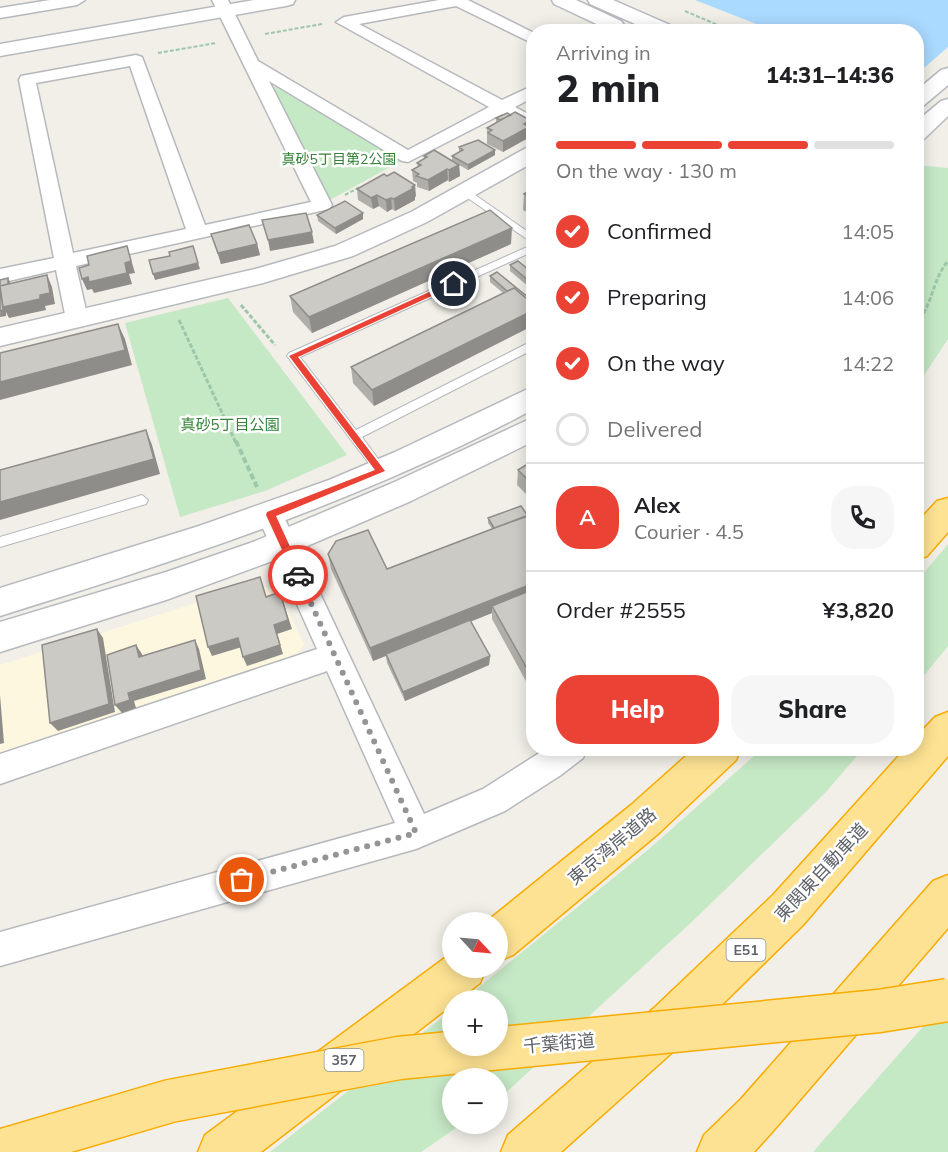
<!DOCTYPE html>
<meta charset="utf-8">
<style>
:root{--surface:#fff;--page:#f6f6f6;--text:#202124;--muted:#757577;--line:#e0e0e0;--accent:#ea4335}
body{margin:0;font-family:Mulish,"Noto Sans JP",sans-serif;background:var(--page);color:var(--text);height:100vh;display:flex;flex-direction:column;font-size:22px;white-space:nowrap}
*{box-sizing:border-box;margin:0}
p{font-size:20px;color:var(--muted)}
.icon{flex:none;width:33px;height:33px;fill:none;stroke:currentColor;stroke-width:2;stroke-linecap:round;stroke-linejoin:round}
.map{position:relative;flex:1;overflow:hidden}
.side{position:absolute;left:526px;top:24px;width:398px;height:732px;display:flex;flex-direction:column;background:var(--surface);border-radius:24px;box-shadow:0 3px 15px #0003}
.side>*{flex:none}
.needle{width:39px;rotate:116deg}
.controls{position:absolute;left:442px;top:912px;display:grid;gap:12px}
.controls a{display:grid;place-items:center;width:66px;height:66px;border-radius:50%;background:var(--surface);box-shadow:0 3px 15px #0003;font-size:30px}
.pin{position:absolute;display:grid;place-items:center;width:51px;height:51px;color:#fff;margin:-26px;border:3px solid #fff;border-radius:50%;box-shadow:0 2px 6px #0007}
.courier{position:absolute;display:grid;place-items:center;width:60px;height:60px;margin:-30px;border:4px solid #ea4335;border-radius:50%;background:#fff;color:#222;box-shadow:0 2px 8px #0007}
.head em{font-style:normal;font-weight:800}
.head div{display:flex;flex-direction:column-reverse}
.head{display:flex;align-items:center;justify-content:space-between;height:102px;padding:0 30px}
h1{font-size:39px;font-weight:800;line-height:45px}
.bar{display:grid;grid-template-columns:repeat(4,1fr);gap:9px 6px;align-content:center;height:72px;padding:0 30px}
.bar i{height:8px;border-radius:4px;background:var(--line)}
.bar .current{background:var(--accent)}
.bar p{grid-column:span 4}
.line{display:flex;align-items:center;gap:15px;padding:0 30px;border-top:2px solid var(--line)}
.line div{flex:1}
.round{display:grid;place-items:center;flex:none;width:63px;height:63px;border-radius:24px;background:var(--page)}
ol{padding:0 30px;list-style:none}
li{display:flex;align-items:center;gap:18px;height:66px}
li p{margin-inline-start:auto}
li .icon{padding:6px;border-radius:50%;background:var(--accent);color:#fff;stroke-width:4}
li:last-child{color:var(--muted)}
li i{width:33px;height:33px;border:3px solid var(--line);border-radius:50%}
.primary-button{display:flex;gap:12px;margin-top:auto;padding:12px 30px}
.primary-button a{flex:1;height:69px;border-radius:24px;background:var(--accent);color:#fff;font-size:24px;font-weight:800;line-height:69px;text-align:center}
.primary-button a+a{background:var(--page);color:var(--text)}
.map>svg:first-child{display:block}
</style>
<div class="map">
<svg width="948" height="1152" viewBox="0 0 948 1152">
<rect width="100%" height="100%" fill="#f1efe8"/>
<path fill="#fef7e0" d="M256,584L278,591L304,644L295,658L0,756V665Z"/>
<path fill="#c5e8c5" d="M276,87L401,161L328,201L271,88Z
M917,165L948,168V339L917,386Z
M228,298L347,455L265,491L180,517L125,323Z
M948,544V646L917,684V581Z
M762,749H863L825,793L697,917L500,1098L498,1099V1078H453V1124H462L421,1152H270L453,1009V1046H498V1000H463L649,849Z
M948,998V1152H813Z"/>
<path fill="#aadaff" d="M695,0H948V102L917,89L916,32L774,31Z"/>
<path fill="#f1efe8" d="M948,47V105L916,92L917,74Z"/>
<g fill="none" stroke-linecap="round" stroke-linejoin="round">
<g stroke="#b5b8bc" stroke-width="2">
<path id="lane" d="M462,190H468L534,236V251L300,357L356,430L534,340V349L362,437L387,471L381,476L377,474L287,356L289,353L534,244L462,194Z
M142,495L148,500L146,504L0,547V537Z"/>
</g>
<g stroke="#b5b8bc" stroke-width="3">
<path id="street" d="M50,0H85L77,5L0,18V8Z
M212,0H228L258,61L408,150L489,107L336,22L344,17L439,0H468L534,33V44L456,6L359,24L502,100L534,85V97L515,107L534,117V129L502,114L408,162L402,161L269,81L332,205L329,209L76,266L88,319L85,324L77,326L69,324L66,319L56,270L0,283V269L54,258L19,80L21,76L136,55L142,57L205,225L311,202ZM130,66L186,229L73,253L36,83Z
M270,505L279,508L283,515L424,814L483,789L547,748H587L583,758L561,775L505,811L416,849L0,966V932L395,823L327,671L0,784V754L317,649L257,515L261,508Z"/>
</g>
<g stroke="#b6babf" stroke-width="3">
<path id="secondary" d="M254,0H295L293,4L286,6L0,56V44Z
M552,0H576L621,21L624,25L621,29H607L554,4Z
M588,0H613L677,28L679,32H653L590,4Z
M948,68V85L923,106L916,108V91L941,70Z
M948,99V116L924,139L916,140V122L941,101Z
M534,146V162L427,222L353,256L263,283L0,346V328L259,268L335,246L411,212L526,148Z
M534,386V409C364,500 183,559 0,616V588L199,526L329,480L395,452Z
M534,417V441L411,501L275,560L166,600L0,652V622L166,572L253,542L390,484Z"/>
</g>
<g stroke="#f9ab00" stroke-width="3">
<path id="highway" d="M948,498V532L927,556L916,560V524L937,501Z
M948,712V756L803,925L686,1040L561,1152H501L508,1135L654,1008L773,895L906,748H916V737L935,717Z
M695,748H741L736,760L659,833L513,955L498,961V922H486L631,805Z
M948,875V928L773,1131L754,1152H697L704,1135L741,1099L933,881Z
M453,952V968H486L480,983L458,1000H453V1004L261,1152H198L205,1135Z"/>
</g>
<path stroke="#9cc7a9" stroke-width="2" stroke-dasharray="4 2" stroke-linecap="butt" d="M685,11L734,32
M265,34L322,24
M158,53L216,43
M345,195L360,187"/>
<path stroke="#9cc7a9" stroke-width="3" stroke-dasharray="4.5 2" stroke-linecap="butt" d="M241,305L275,345
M179,320L236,443
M916,324C933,305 932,280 948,261
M916,387L922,390"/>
<path stroke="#9cc7a9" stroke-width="4" stroke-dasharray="6 3" stroke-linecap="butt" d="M236,441L257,487"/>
<use href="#lane" fill="#fff" fill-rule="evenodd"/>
<use href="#street" fill="#fff" fill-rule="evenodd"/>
<use href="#secondary" fill="#fff" fill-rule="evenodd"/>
<use href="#highway" fill="#fde293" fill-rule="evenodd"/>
<g stroke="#f9ab00" stroke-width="45" stroke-linecap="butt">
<path id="highway-bridge" d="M0,1151L170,1101L399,1058L879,1011L948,1000"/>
</g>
<use href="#highway-bridge" stroke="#fde293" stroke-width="42"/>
</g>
<path fill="#afaea9" d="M496,118L529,131L528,138L503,152L487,144V128L496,123Z
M459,147L495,155L468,170L459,165L460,176L449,182L448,180L429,191L417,187V183L413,181L412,170L418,167L417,163L424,159V156L452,161V156L459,152Z
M534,187V216L523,210L524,194Z
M357,189L416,196L415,197V200L395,211L392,209L387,212L379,206L373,209L358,200Z
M317,215L363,219L336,234L318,221Z
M211,234L257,244L260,255L221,264Z
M511,244L312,333L293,312L290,296Z
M510,265L534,274V298L528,293L529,287L510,271Z
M490,276L534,302V325L374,406L353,383L351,367L503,293L490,282Z
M534,460V502L517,485L518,470Z
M534,513V696L492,619V613L471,621L490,656L489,665L405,701L387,663L386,656L373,661L331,569L328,554L387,569L492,529L488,523V518L528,516Z"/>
<path fill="#8f8d8a" d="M530,120L528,138L503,152V141L524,124Z
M495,150V155L468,170V165Z
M459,165L460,176L449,182V170Z
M447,169L448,180L429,191L428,180Z
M415,185L416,196L415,197V200L395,211L394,199Z
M377,195L379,206L373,209L371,198Z
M391,198L392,209L387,212L386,200Z
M363,213V219L336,234L335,228Z
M512,228L511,244L312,333L309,317Z
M312,232L314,243L270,251L268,240Z
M257,244L260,255L221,264L218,253Z
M127,246L135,273L129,274L132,284L94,293L92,289L87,290L82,279L125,263Z
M198,263L200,269L155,280L153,274Z
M47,275L52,287L55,304L45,306L46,310L9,318L6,312V316L0,317L1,290L8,278L11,284L40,295Z
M534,310V325L374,406L372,390Z
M118,324L125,339L132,365L0,400V382Z
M146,430L152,445L160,474L0,520V502Z
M534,583V596L492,606V613L373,661L370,648Z
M280,592L292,629L277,634L283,654L247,666L243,657L274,625Z
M97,629L103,638L115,712L58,731L50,723Z
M238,638L242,647L212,656L208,647Z
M195,640L199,649L206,679L134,701L136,708L122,713L115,705L128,693Z
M136,645L142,654L145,666L139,657Z
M490,656L489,665L405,701L403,692Z
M0,695L4,743L0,744Z"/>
<path fill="#cccac5" stroke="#8f8d8a" stroke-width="1.5" d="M515,112L530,120L524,124L529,127L503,141L488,133L492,130L487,128Z
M507,113L511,115L500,120L496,118Z
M478,140L495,150L468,165L452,156L463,150L459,147Z
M434,150L459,165L449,170L447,169L428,180L416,176L419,174L412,170L421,165L417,163L427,157L424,156Z
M394,172L415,185L412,187L414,188L394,199L391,198L386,200L377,195L371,198L357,189L384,174L387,176Z
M534,187V199L524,194Z
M345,201L363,213L335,228L317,215Z
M490,210L512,228L309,317L290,296Z
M306,213L312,232L268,240L262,220Z
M249,225L257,244L218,253L211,234Z
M127,246L131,261L125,263L127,273L89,282L88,277L82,279L79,268L89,265L87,256Z
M193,246L198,263L153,274L149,260L170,256L169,252Z
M518,261L534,274V279L529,281L510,265Z
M497,272L534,302V305L514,288L507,291L490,276Z
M47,275L50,293L40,295V299L3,307L0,286Z
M8,278V284L0,286V280Z
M534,280V286L529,282Z
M0,286L3,310L0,311Z
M514,288L534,305V310L372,390L351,367Z
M118,324L125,350L0,382V353Z
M146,430L154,459L0,502V470Z
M534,460V486L518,470Z
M521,506L528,516L494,528L488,518Z
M534,513V583L370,648L328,554L336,541L368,530L387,569Z
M260,577L266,597L280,592L288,620L274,625L280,645L243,657L238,638L208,647L196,596Z
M534,589V681L492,606Z
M470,620L490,656L403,692L386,654Z
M97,629L109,704L50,723L42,645Z
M195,640L201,670L128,693L130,700L115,705L107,655L136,645L139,657Z"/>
<path fill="#ea4335" d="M451,282L458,284L298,357L385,471L276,516L303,575L298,579L295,578L266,515L267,512L375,470L289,356Z"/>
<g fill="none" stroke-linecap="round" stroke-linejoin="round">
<path stroke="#929495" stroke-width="6" stroke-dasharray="0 10.8" d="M242,880L416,833L298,575"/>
</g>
<g text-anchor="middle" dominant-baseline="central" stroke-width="5" stroke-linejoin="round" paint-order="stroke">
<g font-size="14" fill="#348238" stroke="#fff">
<text x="339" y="159">真砂5丁目第2公園</text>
</g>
<g fill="#fff" stroke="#8f9295" stroke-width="1.5">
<rect x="726.5" y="939" width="39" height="22" rx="4.5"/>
<rect x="324.5" y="1049" width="39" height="22" rx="4.5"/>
</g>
<g font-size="14" font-weight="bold" fill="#5f6368">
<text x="746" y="950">E51</text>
<text x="344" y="1060">357</text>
</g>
<g font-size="15" fill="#348238" stroke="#fff">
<text x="230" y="424">真砂5丁目公園</text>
</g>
<g font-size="18" fill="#5f6368" stroke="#fff">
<text transform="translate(612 846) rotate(-40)">東京湾岸道路</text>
<text transform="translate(821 872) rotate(-47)">東関東自動車道</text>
<text transform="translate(559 1043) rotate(-5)">千葉街道</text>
</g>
</g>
</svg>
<div class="controls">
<a><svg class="needle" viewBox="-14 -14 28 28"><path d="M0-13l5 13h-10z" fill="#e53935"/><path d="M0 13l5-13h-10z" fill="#757577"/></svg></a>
<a>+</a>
<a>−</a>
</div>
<div class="pin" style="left:242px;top:880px;background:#ea580c"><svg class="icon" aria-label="bag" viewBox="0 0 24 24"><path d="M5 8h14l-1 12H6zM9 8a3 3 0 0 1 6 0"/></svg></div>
<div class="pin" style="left:454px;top:284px;background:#1f2937"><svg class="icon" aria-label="home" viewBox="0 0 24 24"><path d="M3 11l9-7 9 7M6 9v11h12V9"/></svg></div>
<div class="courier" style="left:298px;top:575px"><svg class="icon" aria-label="car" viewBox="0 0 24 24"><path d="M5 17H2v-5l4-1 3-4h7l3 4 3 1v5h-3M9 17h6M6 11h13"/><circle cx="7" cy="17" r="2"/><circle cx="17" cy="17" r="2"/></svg></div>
<section class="side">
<div class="head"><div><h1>2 min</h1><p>Arriving in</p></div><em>14:31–14:36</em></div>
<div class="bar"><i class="current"></i><i class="current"></i><i class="current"></i><i></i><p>On the way · 130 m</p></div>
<ol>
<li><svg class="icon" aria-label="check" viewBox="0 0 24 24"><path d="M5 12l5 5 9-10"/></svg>Confirmed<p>14:05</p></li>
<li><svg class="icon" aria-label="check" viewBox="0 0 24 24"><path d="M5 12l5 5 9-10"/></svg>Preparing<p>14:06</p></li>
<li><svg class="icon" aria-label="check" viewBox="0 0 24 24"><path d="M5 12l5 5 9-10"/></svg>On the way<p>14:22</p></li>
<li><i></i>Delivered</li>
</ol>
<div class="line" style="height:108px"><b class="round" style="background:var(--accent);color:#fff">A</b><div><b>Alex</b><p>Courier · 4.5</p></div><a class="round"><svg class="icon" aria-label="phone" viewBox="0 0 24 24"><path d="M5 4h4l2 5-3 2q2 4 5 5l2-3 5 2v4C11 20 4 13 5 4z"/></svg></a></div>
<div class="line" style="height:78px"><div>Order #2555</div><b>¥3,820</b></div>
<div class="primary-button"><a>Help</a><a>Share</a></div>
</section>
</div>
